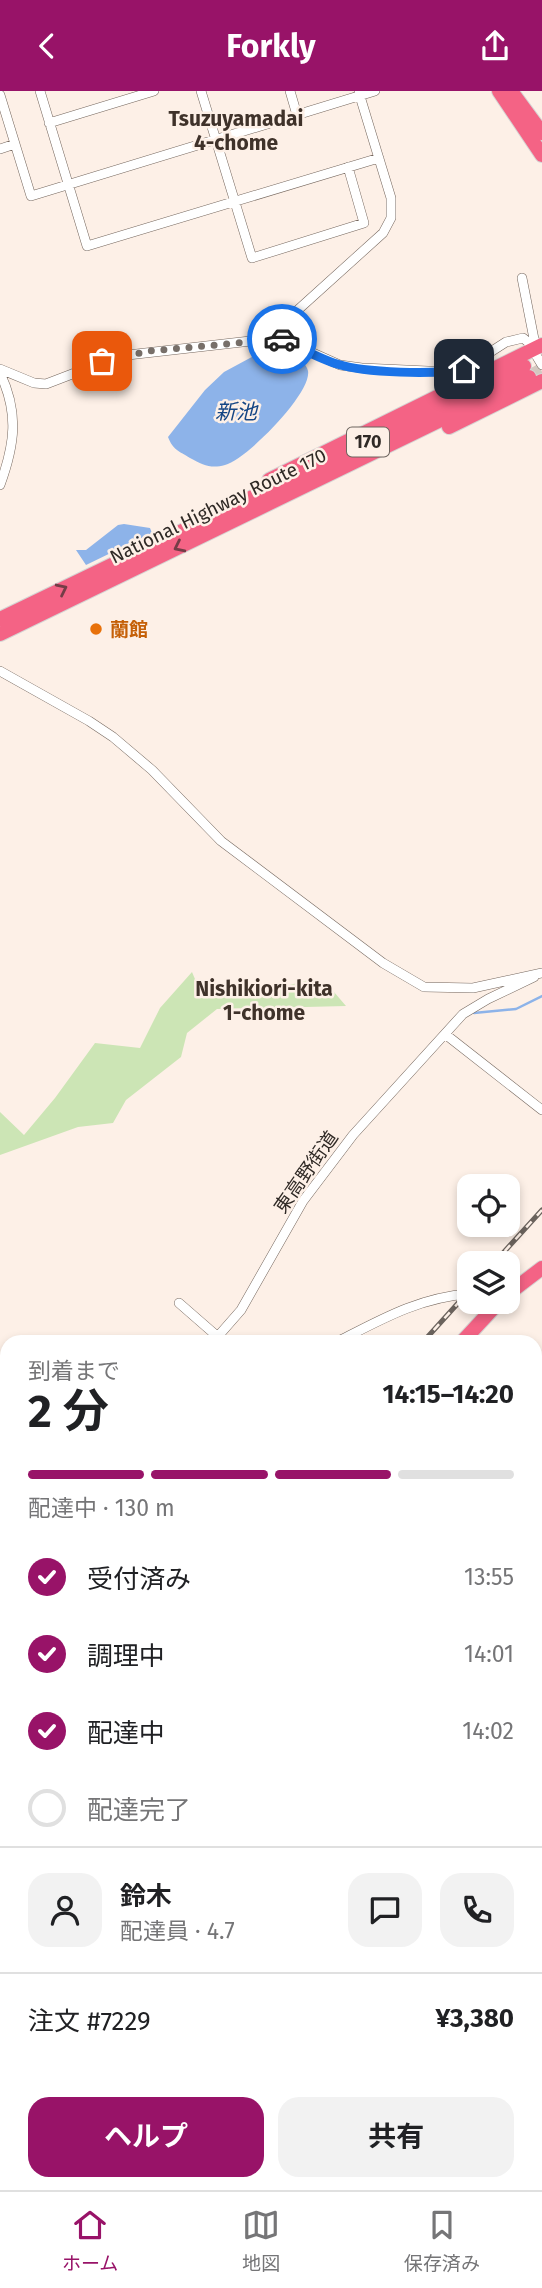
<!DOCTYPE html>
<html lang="ja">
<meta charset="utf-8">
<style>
:root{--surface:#fff;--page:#f2f2f2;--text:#202124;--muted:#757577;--line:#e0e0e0;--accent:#981368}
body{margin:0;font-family:"Fira Sans","Noto Sans JP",sans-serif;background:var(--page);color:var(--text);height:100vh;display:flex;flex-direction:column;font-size:26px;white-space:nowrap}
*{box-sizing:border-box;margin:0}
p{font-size:23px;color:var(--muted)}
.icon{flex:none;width:38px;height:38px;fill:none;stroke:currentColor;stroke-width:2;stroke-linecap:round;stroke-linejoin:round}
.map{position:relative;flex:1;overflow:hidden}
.side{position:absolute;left:0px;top:1244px;width:542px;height:856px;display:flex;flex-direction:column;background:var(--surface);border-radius:21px 21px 0 0;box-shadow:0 4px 10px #0003}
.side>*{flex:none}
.buttons{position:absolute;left:457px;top:1083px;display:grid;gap:14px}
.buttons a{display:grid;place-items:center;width:63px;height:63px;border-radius:14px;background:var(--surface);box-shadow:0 4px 10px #0003;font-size:35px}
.pin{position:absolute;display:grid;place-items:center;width:60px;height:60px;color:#fff;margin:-30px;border-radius:14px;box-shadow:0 4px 10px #0006}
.courier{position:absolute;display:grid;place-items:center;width:70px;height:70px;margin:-35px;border:5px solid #1a73e8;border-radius:50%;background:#fff;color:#222;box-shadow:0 2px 9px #0007}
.head em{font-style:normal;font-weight:700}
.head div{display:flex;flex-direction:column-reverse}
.head{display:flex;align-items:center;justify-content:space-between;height:119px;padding:0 28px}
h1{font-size:46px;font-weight:700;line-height:52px}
.bar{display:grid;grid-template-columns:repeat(4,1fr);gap:10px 7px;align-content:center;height:84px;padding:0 28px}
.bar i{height:9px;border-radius:5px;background:var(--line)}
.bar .on{background:var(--accent)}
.bar p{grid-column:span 4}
.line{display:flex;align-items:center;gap:18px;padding:0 28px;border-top:2px solid var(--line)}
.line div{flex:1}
.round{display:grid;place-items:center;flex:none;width:74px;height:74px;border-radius:21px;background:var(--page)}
ol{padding:0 28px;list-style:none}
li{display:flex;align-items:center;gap:21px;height:77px}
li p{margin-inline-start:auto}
li .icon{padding:7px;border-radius:50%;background:var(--accent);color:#fff;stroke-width:4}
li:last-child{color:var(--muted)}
li i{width:38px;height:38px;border:4px solid var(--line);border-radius:50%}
.primary-button{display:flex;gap:14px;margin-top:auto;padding:14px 28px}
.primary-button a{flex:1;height:80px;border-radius:21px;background:var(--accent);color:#fff;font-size:28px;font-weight:700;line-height:80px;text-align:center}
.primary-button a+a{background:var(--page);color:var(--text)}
header{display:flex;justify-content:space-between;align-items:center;height:91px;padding:0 28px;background:var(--accent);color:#fff;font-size:32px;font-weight:700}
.tab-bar{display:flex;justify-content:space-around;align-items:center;height:98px;border-top:2px solid var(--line);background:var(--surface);font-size:19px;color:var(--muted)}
.tab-bar a{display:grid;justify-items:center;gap:4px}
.tab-bar .on{color:var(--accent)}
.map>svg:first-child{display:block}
</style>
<header><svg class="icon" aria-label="back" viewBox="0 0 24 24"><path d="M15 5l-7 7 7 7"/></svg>Forkly<svg class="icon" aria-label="share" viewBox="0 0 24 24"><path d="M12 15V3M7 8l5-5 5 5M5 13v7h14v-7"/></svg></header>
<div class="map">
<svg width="542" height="2099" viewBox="0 0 542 2099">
<rect width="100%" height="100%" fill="#fdf0e7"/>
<path fill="#f9e1d2" d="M189,2093H305L311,2097L309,2099H179Z"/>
<path fill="#cce5b5" d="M192,881L200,900H241L278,897L313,888L328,894L346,915L217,918L187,942L181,966L126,1009L113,1032L78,1036L0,1064V1021L24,1044L55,1007L95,952L140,957L160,917Z"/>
<path fill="#8db3e9" d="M276,253C285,259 306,268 308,280C312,302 247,368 225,374C211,378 203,374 190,367C179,360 173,359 168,346L205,299L224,281Z
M124,433L150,437L152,442L86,474L76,459H86L118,434Z"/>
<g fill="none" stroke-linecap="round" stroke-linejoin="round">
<path stroke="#8db3e9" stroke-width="2.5" d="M474,922L516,918L542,905
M536,1617L542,1613"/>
<path stroke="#8db3e9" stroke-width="10" d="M0,2018L7,2016
M494,2093L502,2098L534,2093"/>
<path stroke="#d4c8c0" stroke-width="14" stroke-dasharray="14 7" stroke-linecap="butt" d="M529,286L542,279"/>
<g stroke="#75675e" stroke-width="10">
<path id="minor" d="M40,0L87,155L379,67
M201,0L252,167L364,132L348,76
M290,0L297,24
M0,4L31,105L375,0
M49,32L154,0
M0,58L15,53
M522,187L534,248L528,251
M282,248L290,226L383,142L391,127V107L359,2
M0,278L34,292L46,293L119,265L268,248H282L340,274L362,277L450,281L464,278L506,251L523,247L528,251L542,274
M0,282C19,322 15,353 0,394
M0,580L89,630L113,646L152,679L221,750L383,872L424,896L473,897L542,882
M445,943L542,1019
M179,1212L218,1246
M213,1251L241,1219L303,1110L353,1044L463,923L488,908L534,886
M337,1251C380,1229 420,1206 469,1203
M0,1328L7,1334
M0,1384L7,1381
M0,1416L7,1412
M0,1492L7,1495
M0,1533L7,1524
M0,1603L7,1609
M536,1975L542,1974
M0,2033L7,2031
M87,2093L90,2099
M54,2099L60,2093
M169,2099L182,2093
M315,2099L318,2093"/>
</g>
<g stroke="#d5d4d3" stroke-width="16">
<path id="highway" d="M499,0L542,64
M511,0L542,42
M449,336L542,290
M269,389L542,254
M0,528L524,275
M0,543L529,286
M508,1203L542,1177
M462,1251L499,1211
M0,1765L7,1757"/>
</g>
<use href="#minor" stroke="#fff" stroke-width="9"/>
<use href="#highway" stroke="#f46385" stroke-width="14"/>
<g stroke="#6b635d" stroke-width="5">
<path id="rail" d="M494,1172L542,1119
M423,1251L469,1200
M0,1637L7,1632"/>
</g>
<use href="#rail" stroke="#fdf0e7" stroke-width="2.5" stroke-dasharray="8" stroke-linecap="butt"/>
</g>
<defs><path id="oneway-chevron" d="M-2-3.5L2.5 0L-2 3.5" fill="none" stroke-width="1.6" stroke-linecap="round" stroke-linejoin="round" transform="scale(1.75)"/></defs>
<g stroke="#743d47">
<use href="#oneway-chevron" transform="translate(179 456) rotate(154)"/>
<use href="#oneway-chevron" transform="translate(62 498) rotate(-26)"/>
</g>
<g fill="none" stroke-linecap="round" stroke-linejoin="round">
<path stroke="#776f69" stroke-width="7" stroke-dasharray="0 12.6" d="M102,270L149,260L282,248"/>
<path stroke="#1a73e8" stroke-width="9" d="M282,248C300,257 318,267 337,273C365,282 435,284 464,278"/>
</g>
<circle fill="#e8710a" stroke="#fdf0e7" stroke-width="2.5" cx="96" cy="538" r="7"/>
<g text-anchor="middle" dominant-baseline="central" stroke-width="5" stroke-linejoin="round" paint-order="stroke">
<rect fill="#fdf0e7" stroke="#6d655f" stroke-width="2" x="347" y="336.5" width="42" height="29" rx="5"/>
<g font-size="18" font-weight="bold" fill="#2f2925">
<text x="368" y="351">170</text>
</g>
<g font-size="19" fill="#2f2925" stroke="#fdf0e7">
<text transform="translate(218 415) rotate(-26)">National Highway Route 170</text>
<text transform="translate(306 1081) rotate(-55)">東高野街道</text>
</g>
<g font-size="19" font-weight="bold" fill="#c56008" stroke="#fdf0e7" text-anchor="start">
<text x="110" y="538">蘭館</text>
</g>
<g font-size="21" font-weight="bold" fill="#3f322a" stroke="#fdf0e7">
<text x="236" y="28">Tsuzuyamadai<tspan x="236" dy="24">4-chome</tspan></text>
<text x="264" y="898">Nishikiori-kita<tspan x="264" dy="24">1-chome</tspan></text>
</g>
<g font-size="21" font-style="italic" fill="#144584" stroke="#fdf0e7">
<text x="236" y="321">新池</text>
</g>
</g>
</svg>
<div class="buttons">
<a><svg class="icon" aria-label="locate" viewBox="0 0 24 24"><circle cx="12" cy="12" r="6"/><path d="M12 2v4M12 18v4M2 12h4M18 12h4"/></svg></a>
<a><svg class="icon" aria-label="layers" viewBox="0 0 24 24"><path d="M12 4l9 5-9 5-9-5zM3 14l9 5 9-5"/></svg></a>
</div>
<div class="pin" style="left:102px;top:270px;background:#ea580c"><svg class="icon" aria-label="bag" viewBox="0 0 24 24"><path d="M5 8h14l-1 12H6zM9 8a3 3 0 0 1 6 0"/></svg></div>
<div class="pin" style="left:464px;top:278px;background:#1f2937"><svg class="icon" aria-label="home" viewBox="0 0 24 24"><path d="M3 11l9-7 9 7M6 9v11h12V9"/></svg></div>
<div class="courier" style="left:282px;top:248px"><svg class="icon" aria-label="car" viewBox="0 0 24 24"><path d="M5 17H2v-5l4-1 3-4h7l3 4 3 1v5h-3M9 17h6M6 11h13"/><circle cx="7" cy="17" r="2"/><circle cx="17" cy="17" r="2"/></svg></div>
<section class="side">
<div class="head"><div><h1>2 分</h1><p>到着まで</p></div><em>14:15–14:20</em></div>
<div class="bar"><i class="on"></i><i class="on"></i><i class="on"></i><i></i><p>配達中 · 130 m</p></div>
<ol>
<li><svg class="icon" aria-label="check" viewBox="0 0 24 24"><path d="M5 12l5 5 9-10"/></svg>受付済み<p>13:55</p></li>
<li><svg class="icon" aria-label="check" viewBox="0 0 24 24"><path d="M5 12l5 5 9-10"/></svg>調理中<p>14:01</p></li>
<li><svg class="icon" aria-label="check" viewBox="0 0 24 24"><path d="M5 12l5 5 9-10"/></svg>配達中<p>14:02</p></li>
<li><i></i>配達完了</li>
</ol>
<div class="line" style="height:126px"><a class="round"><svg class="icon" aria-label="person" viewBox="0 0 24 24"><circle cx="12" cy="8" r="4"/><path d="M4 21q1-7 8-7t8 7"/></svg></a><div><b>鈴木</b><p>配達員 · 4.7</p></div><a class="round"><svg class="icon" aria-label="chat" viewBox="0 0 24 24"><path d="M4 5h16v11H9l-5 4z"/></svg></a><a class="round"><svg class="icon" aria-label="phone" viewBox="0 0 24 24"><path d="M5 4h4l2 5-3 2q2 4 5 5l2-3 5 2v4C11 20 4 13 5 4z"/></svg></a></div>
<div class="line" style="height:91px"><div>注文 #7229</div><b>¥3,380</b></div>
<div class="primary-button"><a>ヘルプ</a><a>共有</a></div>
</section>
</div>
<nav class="tab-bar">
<a class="on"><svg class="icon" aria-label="home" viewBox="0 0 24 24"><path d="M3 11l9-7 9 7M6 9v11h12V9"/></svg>ホーム</a>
<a><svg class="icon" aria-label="map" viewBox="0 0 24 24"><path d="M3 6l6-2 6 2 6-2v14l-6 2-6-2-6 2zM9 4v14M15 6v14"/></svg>地図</a>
<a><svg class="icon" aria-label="saved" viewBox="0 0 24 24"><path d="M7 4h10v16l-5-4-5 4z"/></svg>保存済み</a>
</nav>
